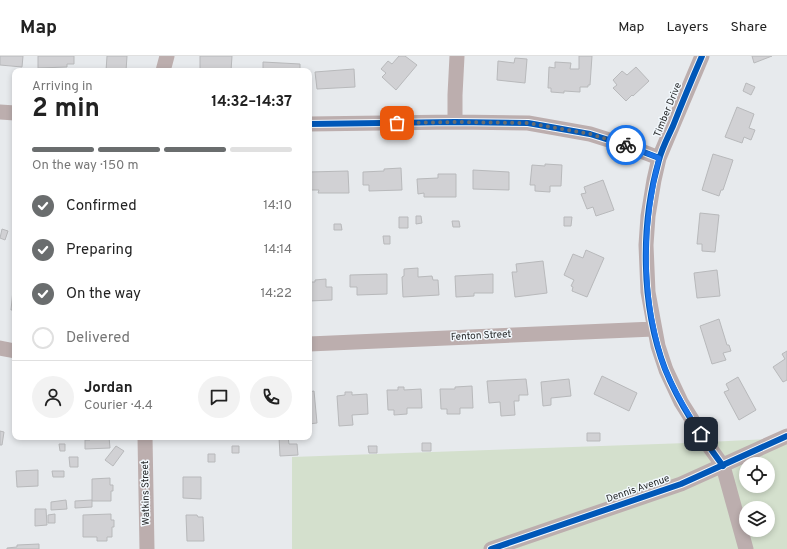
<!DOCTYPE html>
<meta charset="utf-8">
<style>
:root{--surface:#fff;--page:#f2f2f2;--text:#222;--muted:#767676;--line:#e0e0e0;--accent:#6a6d6e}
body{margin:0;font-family:Overpass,sans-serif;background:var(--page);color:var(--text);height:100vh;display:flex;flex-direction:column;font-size:15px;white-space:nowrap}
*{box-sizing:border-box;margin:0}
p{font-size:13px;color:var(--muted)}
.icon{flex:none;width:22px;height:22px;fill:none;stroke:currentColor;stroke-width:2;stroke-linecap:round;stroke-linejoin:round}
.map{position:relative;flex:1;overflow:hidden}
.drawer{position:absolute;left:12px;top:12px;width:300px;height:372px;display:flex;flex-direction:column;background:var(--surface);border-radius:8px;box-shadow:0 2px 6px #0003}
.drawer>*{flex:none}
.buttons{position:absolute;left:739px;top:401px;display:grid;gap:8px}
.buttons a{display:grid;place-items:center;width:36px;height:36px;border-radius:50%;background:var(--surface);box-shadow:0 2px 6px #0003;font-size:20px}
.pin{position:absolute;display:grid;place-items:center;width:34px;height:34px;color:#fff;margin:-17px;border-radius:8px;box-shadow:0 2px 6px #0006}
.courier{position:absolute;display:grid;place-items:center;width:40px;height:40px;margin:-20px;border:3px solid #1a73e8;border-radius:50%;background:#fff;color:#222;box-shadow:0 1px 5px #0007}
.headline em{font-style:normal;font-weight:700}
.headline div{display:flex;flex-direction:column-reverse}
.headline{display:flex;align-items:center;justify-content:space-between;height:68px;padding:0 20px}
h1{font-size:26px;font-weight:700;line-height:30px}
.bar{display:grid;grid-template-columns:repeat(4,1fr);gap:6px 4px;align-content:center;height:48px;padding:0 20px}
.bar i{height:5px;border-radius:3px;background:var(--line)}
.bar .active{background:var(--accent)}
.bar p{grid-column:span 4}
.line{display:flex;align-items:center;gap:10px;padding:0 20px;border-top:1px solid var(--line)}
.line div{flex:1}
.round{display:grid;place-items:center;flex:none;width:42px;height:42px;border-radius:21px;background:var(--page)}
ol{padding:0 20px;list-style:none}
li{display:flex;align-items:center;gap:12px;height:44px}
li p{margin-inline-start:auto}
li .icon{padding:4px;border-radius:50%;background:var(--accent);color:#fff;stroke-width:4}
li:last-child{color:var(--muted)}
li i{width:22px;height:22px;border:2px solid var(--line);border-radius:50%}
header{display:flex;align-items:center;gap:24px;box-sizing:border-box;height:56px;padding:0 20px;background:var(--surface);border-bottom:1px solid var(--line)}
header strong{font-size:19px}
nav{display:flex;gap:22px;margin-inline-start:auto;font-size:14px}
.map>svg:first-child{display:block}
</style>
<header>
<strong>Map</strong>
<nav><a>Map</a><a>Layers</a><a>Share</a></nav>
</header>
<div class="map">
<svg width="787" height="493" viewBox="0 0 787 493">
<rect width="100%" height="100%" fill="#e7eaed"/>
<path fill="#d4e0cd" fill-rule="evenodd" d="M787,382V493H292V401L687,387ZM746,408H768V430H746ZM746,452H768V474H746Z"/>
<path fill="#d1d1d4" stroke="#b8b9bb" d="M0,0H23L22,11L0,9Z
M38,0H74V8H67V11L38,12Z
M107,0H127L126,15H106Z
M200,0H232L231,15H200Z
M399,0H405L417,9L396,34L382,21L386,17L381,13L388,5L392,8Z
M579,0H592L590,29H588V31H580V36L564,35V37L551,36V32H548L549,11L555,12V6L571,7L570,13H579Z
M752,0H772L754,7Z
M515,2L527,3L525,27L497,24L498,5L514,7Z
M263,6L300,8V15H263Z
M636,11L649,25L633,40L632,39L626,45L613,32L617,29L613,24L622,15L627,19Z
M354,13L355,31L317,33L315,16Z
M746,27L755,31L751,39L743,35Z
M737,51L754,58L749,72L755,74L751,84L744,81L742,87L725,81Z
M713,98L733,104L723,134H721L719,140L702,134Z
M545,108L562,109L561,130H550V136L535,135V129H530L532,109L545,110Z
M401,112L402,134L369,135V129H363V116L384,115V113Z
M473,114L509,116V134L473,133Z
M348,115L349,137H318L319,134H309V116Z
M438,118H456V141H424V137L418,138L417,123L438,122Z
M603,124L614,154L596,160L593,151L587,153L581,138L586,137L584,131Z
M700,157L719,159L715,196L702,195V188H697Z
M416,160H421L422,167L416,168Z
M399,161H408V172H399Z
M564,161H572L571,170H564Z
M452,165H459L460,171H453Z
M334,168H341L342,174H334Z
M2,173L8,175L5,184L0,182Z
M383,180H390V188H384Z
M586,194L604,202L587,241L572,235L573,231L571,230L574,224L564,219L573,198L583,202Z
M543,205L547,237L515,241L512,216H517L516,208Z
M418,212V221L432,220L433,224H438L439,239L403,241L402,221L404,220V213Z
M717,214L720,240L697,242L694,217Z
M387,218V238L357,239V231H350V219Z
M493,218V237H474V240L456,241L455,220Z
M326,223V231H332V244L309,245V226H315V224Z
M13,234H15V254H11Z
M719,263L727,289H729L731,295L723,297L726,304L712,308L700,270Z
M787,295V324L783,326L773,311L785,303L782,298Z
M602,320L637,337L629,355L594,338Z
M738,321L756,354L739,364L724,336L729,334L726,328Z
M526,323L528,339H519V345H514L515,359L501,360L500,346L489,347L487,325Z
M569,323L571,340L551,342V349L543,350L541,326Z
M472,330L473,352H460V358H447V353H441L440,333H455V331Z
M398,331H404V334L421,333L422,352H407V358L394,359V354H388L387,334H398Z
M314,335L317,367L309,368V336Z
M345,336H352V339L367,338L368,358L352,359L353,369L339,370L337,340L345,339Z
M0,375L4,376L2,389H0Z
M587,377H600V385H587Z
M90,381H109L110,392L85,393V384H90Z
M279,381H288L289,388H297L298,399L280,400Z
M422,387H431V395H422Z
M59,388H65V395H60Z
M116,390L124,395L113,410L105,404Z
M232,390H239V397H232Z
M368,390H377V397H369Z
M208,398H215V406H208Z
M69,401H78V411H70Z
M38,414V430L17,431L16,415Z
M52,415H64V421H53Z
M183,421H201V443L183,442Z
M110,422V429H113V435H111V445H92V423Z
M66,444L67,453L51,454V446Z
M92,444V451L75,452V445Z
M35,453H46L47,469L35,470Z
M55,458V467H48V459Z
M111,458V464H114V471H112V481H107V485H97V481H83V459Z
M186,459H197L198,461H203L204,485H187Z
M39,488V493H7V492L17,491V489Z"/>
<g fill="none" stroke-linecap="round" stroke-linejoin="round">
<path stroke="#bcaeae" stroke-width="15" d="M702,0L659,102L654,124L648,160L646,189L648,236L658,290L666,314L681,346L708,389L723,410L746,493
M163,15L167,0
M0,56L15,57
M455,66V39L457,0
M309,68L455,66L528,67L590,78L628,90L659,102
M309,288L654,273
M0,292L15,295
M145,381L147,493
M491,493L681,428L787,380"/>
<g stroke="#f2f8fd" stroke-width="8">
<path id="cycleway" d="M702,0C692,23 682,47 673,70C668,81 662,92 659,104C640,169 641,250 665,313C679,348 701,380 723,410
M309,68L455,66L528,67L590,78L628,90L659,102
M491,493L681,428L787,380"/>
</g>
<use href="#cycleway" stroke="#0057b8" stroke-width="6"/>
</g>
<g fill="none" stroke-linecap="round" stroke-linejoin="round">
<path stroke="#6a6d6e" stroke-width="4" stroke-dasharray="0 7.2" d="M397,67L455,66L528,67L590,78L626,89"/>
<path stroke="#1a73e8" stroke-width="5" d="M626,89L659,102C646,156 642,204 651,259C655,278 658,297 666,315C675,337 688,358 701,378"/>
</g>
<g text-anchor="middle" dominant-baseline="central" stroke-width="3" stroke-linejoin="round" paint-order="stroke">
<g font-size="10" fill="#27292a" stroke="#f2f8fd">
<text transform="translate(668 54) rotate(-68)">Timber Drive</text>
<text transform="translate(481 280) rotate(-3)">Fenton Street</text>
<text transform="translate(638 433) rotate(-19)">Dennis Avenue</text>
<text transform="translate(146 437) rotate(-91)">Watkins Street</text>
</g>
</g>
</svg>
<div class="buttons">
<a><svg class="icon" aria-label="locate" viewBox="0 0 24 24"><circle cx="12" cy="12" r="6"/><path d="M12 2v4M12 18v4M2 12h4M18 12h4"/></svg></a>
<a><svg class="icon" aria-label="layers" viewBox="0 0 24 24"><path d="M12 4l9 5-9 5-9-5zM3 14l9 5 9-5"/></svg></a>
</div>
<div class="pin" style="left:397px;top:67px;background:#ea580c"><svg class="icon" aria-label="bag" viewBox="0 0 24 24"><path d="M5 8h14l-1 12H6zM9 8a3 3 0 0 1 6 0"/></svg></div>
<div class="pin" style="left:701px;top:378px;background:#1f2937"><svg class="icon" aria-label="home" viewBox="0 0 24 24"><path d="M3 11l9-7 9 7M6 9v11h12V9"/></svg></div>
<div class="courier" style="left:626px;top:89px"><svg class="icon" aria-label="bike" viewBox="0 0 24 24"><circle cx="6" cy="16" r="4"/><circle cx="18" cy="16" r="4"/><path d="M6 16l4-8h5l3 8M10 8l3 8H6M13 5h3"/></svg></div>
<section class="drawer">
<div class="headline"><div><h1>2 min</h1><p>Arriving in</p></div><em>14:32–14:37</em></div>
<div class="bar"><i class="active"></i><i class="active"></i><i class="active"></i><i></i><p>On the way · 150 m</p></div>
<ol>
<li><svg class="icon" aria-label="check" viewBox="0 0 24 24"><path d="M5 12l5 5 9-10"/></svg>Confirmed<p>14:10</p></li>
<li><svg class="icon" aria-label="check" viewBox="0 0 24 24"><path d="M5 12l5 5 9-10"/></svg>Preparing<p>14:14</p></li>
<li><svg class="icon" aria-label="check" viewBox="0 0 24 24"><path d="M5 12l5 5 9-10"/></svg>On the way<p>14:22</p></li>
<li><i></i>Delivered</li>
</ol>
<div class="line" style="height:72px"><a class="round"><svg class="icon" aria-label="person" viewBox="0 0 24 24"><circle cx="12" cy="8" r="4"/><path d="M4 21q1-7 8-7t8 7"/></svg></a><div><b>Jordan</b><p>Courier · 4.4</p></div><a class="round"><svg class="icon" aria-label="chat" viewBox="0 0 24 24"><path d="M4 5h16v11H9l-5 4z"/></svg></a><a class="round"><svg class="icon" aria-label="phone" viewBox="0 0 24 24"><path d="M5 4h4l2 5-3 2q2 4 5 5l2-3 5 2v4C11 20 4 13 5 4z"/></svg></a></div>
</section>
</div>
